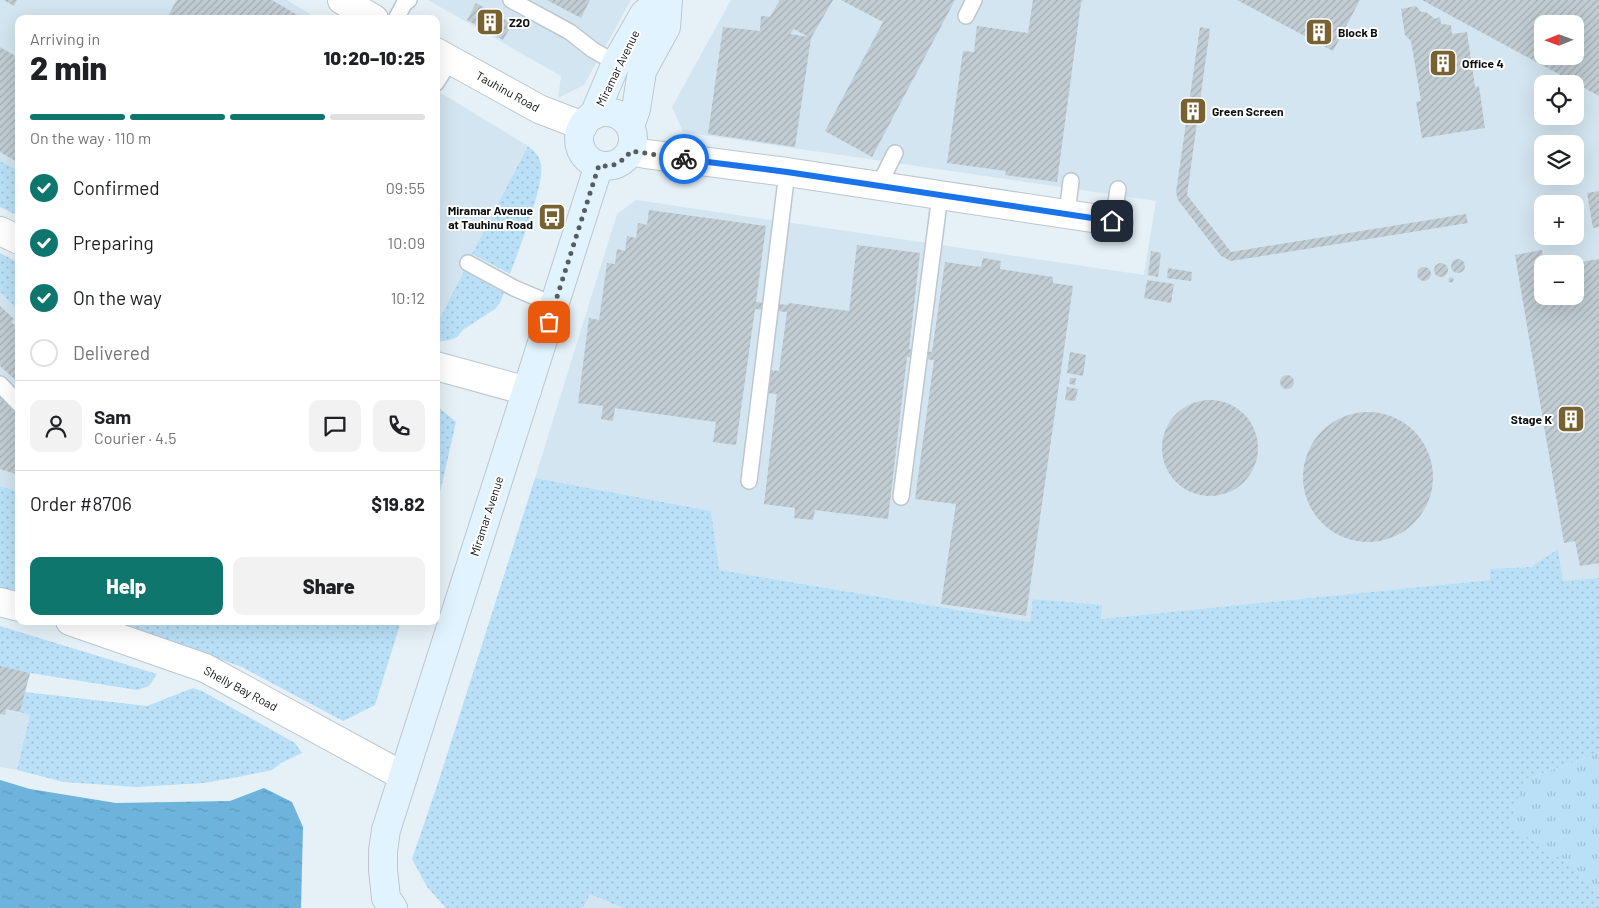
<!DOCTYPE html>
<meta charset="utf-8">
<style>
:root{--surface:#fff;--page:#f2f2f2;--text:#202124;--muted:#757577;--line:#e0e0e0;--accent:#0f766e}
body{margin:0;font-family:Barlow,sans-serif;background:var(--page);color:var(--text);height:100vh;display:flex;flex-direction:column;font-size:19px;white-space:nowrap}
*{box-sizing:border-box;margin:0}
p{font-size:16px;color:var(--muted)}
.icon{flex:none;width:28px;height:28px;fill:none;stroke:currentColor;stroke-width:2;stroke-linecap:round;stroke-linejoin:round}
.map{position:relative;flex:1;overflow:hidden}
.side{position:absolute;left:15px;top:15px;width:425px;height:610px;display:flex;flex-direction:column;background:var(--surface);border-radius:10px;box-shadow:0 5px 20px #0002}
.side>*{flex:none}
.needle{width:32px;rotate:269deg}
.controls{position:absolute;left:1534px;top:15px;display:grid;gap:10px}
.controls a{display:grid;place-items:center;width:50px;height:50px;border-radius:10px;background:var(--surface);box-shadow:0 5px 20px #0002;font-size:25px}
.pin{position:absolute;display:grid;place-items:center;width:42px;height:42px;color:#fff;margin:-21px;border-radius:10px;box-shadow:0 2px 8px #0006}
.courier{position:absolute;display:grid;place-items:center;width:50px;height:50px;margin:-25px;border:4px solid #1a73e8;border-radius:50%;background:#fff;color:#222;box-shadow:0 1px 6px #0007}
.summary em{font-style:normal;font-weight:800}
.summary div{display:flex;flex-direction:column-reverse}
.summary{display:flex;align-items:center;justify-content:space-between;height:85px;padding:0 15px}
h1{font-size:32px;font-weight:800;line-height:38px}
.bar{display:grid;grid-template-columns:repeat(4,1fr);gap:8px 5px;align-content:center;height:60px;padding:0 15px}
.bar i{height:6px;border-radius:4px;background:var(--line)}
.bar .selected{background:var(--accent)}
.bar p{grid-column:span 4}
.line{display:flex;align-items:center;gap:12px;padding:0 15px;border-top:1px solid var(--line)}
.line div{flex:1}
.round{display:grid;place-items:center;flex:none;width:52px;height:52px;border-radius:10px;background:var(--page)}
ol{padding:0 15px;list-style:none}
li{display:flex;align-items:center;gap:15px;height:55px}
li p{margin-inline-start:auto}
li .icon{padding:5px;border-radius:50%;background:var(--accent);color:#fff;stroke-width:4}
li:last-child{color:var(--muted)}
li i{width:28px;height:28px;border:2px solid var(--line);border-radius:50%}
.cta{display:flex;gap:10px;margin-top:auto;padding:10px 15px}
.cta a{flex:1;height:58px;border-radius:10px;background:var(--accent);color:#fff;font-size:20px;font-weight:800;line-height:58px;text-align:center}
.cta a+a{background:var(--page);color:var(--text)}
.map>svg:first-child{display:block}
</style>
<div class="map">
<svg width="1599" height="908" viewBox="0 0 1599 908">
<defs>
<pattern id="grass-dots" width="8" height="8" patternUnits="userSpaceOnUse" patternTransform="scale(1.25)"><rect width="8" height="8" fill="#b9e0f7"/><path d="M2 2h.1M6 6h.1" fill="none" stroke="#9ebfd3" stroke-width="1.8" stroke-linecap="round"/></pattern>
<pattern id="park-tufts" width="24" height="20" patternUnits="userSpaceOnUse" patternTransform="scale(1.25)"><rect width="24" height="20" fill="#b9e0f7"/><path d="M3 7l-1-3M5 7V3M7 7l1-3M15 17l-1-3M17 17v-4M19 17l1-3" fill="none" stroke="#9ebfd3"/></pattern>
<pattern id="water-ripples" width="26" height="14" patternUnits="userSpaceOnUse" patternTransform="scale(1.25)"><rect width="26" height="14" fill="#6db3db"/><path d="M2 4q2-2 4 0t4 0M15 11q2-2 4 0t4 0" fill="none" stroke="#5d99bb"/></pattern>
<pattern id="building-hatch" width="6" height="6" patternUnits="userSpaceOnUse" patternTransform="scale(1.25)"><rect width="6" height="6" fill="#c1ccd3"/><path d="M-1 1l2-2M0 6l6-6M5 7l2-2" fill="none" stroke="#a4aeb4"/></pattern>
</defs>
<rect width="100%" height="100%" fill="#e5f1f7"/>
<path fill="#d3e5f0" fill-rule="evenodd" d="M0,0H287L318,19H19V171L0,161Z
M428,0H631L584,85L558,98L561,76Z
M731,0H1599V578L1563,582L1558,549L1531,567L1490,570L1491,580L1101,619L1102,606L1034,599L1030,622L718,570L711,511L535,478L617,214L636,200L1144,275L1156,201L683,132L672,107ZM1542,24H1575V56H1542ZM1542,84H1575V116H1542ZM1542,144H1575V176H1542ZM1542,204H1575V236H1542ZM1542,264H1575V296H1542Z
M436,90L528,146L441,316L436,318Z
M0,292L19,311V492L0,486Z
M0,666L30,673L20,712L30,715L17,770L0,767Z
M590,894L621,908H583Z"/>
<path fill="url(#grass-dots)" d="M528,146C534,151 540,156 541,165C545,184 518,252 510,274L472,254Z
M0,161L19,171V216L0,207Z
M0,253L19,263V311L0,292Z
M464,271L504,293L500,303L495,309L464,329L457,337L450,340L436,342V318L441,316Z
M436,405L456,422L436,510Z
M535,478L711,511L719,570L1030,622L1033,599L1102,605L1101,619L1490,580V569L1531,567L1558,549L1563,581L1599,578V753L1524,780L1571,864L1599,890V908H622L590,894L583,908H446L427,887L412,859L438,783Z
M0,486L19,492V594L0,588Z
M113,621H401L375,705L343,721L242,667Z
M0,626L157,674L149,686L137,690L30,673L0,666Z
M193,688L202,691L295,743L302,753L281,763L272,770L238,777L204,783L136,787L64,782L17,770L30,715L20,712L25,692L147,706Z"/>
<path fill="url(#park-tufts)" d="M1599,753V890L1575,868L1509,826L1524,780Z"/>
<path fill="url(#water-ripples)" d="M0,780L30,789L116,803L230,801L264,788L292,802L303,827L301,908H0Z"/>
<path fill="url(#building-hatch)" fill-rule="evenodd" d="M4,0H17L14,6Z
M177,0H272L304,19H166Z
M547,0H590L581,18Z
M780,0H833L811,38L795,147L708,134L723,27L760,31L761,16L770,17ZM794,29L808,37L790,34Z
M841,0H955L872,157L825,131L883,22Z
M1033,0H1083L1081,3L1057,182L1005,175L1006,171L947,163L963,51L974,52L977,26L1028,33Z
M1237,0H1360L1333,51Z
M1422,0H1599V96ZM1542,24H1575V56H1542Z
M476,3L512,24L503,40L467,20Z
M1416,6L1421,12H1426L1435,19L1440,17L1441,24L1451,25L1452,34L1467,32L1475,87L1479,86L1485,128L1422,138L1416,102L1421,101L1411,41L1405,35L1401,9Z
M1200,27L1210,29L1187,195L1231,252L1466,214L1468,223L1231,261L1221,256L1178,200L1176,192Z
M0,47L19,58V163L0,152Z
M1599,191V227L1593,228L1587,193Z
M649,210L766,226L756,302L788,305L789,303L849,311L857,245L920,253L909,349L932,352L945,262L981,267L983,258L1001,261L1000,269L1053,277V283L1073,286L1026,616L941,604L956,504L915,499L934,360L907,357L888,519L815,510L813,520L794,518L795,508L764,504L777,394L766,393L769,370L779,371L787,312L755,309L736,445L713,442L716,422L615,408L613,421L601,419L603,406L578,403L589,318L599,320L607,263L615,264L617,249L625,251L627,236L636,238L638,223L647,225Z
M1542,250L1544,264H1542V296H1575V263L1599,259V563L1580,566L1575,541L1564,543L1515,255Z
M1151,251L1161,253L1158,277L1148,275Z
M1451 266a7 7 0 1 1 14 0a7 7 0 1 1-14 0Z
M1434 270a7 7 0 1 1 14 0a7 7 0 1 1-14 0Z
M1417 274a7 7 0 1 1 14 0a7 7 0 1 1-14 0Z
M1168,268L1192,272L1191,281L1167,278Z
M1448.5 280a2.5 2.5 0 1 1 5 0a2.5 2.5 0 1 1-5 0Z
M1147,280L1174,284L1171,303L1144,298Z
M0,306L14,319L11,322L19,329V383L0,366Z
M1070,352L1086,355L1083,376L1067,373Z
M1280 382a7 7 0 1 1 14 0a7 7 0 1 1-14 0Z
M1070,378H1076L1075,385L1069,384Z
M1067,387L1078,389L1075,401L1065,400Z
M0,393L19,410V475L0,469Z
M1162 448a48 48 0 1 1 96 0a48 48 0 1 1-96 0Z
M1303 477a65 65 0 1 1 130 0a65 65 0 1 1-130 0Z
M0,666L30,673L20,712L6,709L5,715L0,714Z"/>
<g fill="none" stroke-linecap="round" stroke-linejoin="round">
<g stroke="#bcc7ce" stroke-width="18">
<path id="lane" d="M511,0L570,32L593,50L616,63
M966,16L974,0
M396,19L404,4L409,0
M436,83L451,60
M879,185L895,153
M1067,214L1071,181
M1113,221L1118,189
M468,263L514,288L554,305
M0,384L19,404
M749,481L787,172
M901,497L940,195"/>
</g>
<g stroke="#bcc7ce" stroke-width="30">
<path id="street" d="M342,0L374,19
M436,52L539,109L583,126
M631,151L646,154L787,172L1119,222
M0,231L19,240
M436,366L527,391
M0,602L19,607
M70,621L205,668L403,776"/>
</g>
<g stroke="#bcc7ce" stroke-width="30">
<path id="secondary" d="M579 139a27 27 0 1 1 54 0a27 27 0 1 1-54 0Z
M594,115L616,63L644,14L661,0
M630,126L636,109L642,71L666,27L668,0
M393,908L386,898L383,870V851L386,830L599,165"/>
</g>
<use href="#lane" stroke="#fff" stroke-width="15"/>
<use href="#street" stroke="#fff" stroke-width="28"/>
<use href="#secondary" stroke="#e1f3fe" stroke-width="28"/>
</g>
<g fill="none" stroke-linecap="round" stroke-linejoin="round">
<path stroke="#575e62" stroke-width="5" stroke-dasharray="0 9" d="M549,322L599,165C613,169 623,161 631,151L684,159"/>
<path stroke="#1a73e8" stroke-width="6" d="M684,159L787,172L1112,221"/>
</g>
<defs>
<g id="building-square" transform="scale(1.4375)"><rect x="-9" y="-9" width="18" height="18" rx="4" fill="#786231" stroke="#fff"/><path d="M-4-6H4V6H1V3H-1V6H-4ZM-2.5-4.3h1.7v1.8h-1.7ZM.8-4.3h1.7v1.8H.8ZM-2.5-1h1.7V.8h-1.7ZM.8-1h1.7V.8H.8Z" fill="#fff"/></g>
<g id="bus-square" transform="scale(1.4375)"><rect x="-9" y="-9" width="18" height="18" rx="4" fill="#786231" stroke="#fff"/><path d="M-5-6H5V4H4V6H2V4H-2V6H-4V4H-5ZM-3.5-4V0h7V-4ZM-3.5 1.2v1.5H-2V1.2ZM2 1.2v1.5H3.5V1.2Z" fill="#fff"/></g>
</defs>
<g fill-rule="evenodd">
<use href="#building-square" x="490" y="22"/>
<use href="#building-square" x="1319" y="32"/>
<use href="#building-square" x="1443" y="63"/>
<use href="#building-square" x="1193" y="111"/>
<use href="#bus-square" x="552" y="217"/>
<use href="#building-square" x="1571" y="419"/>
</g>
<g text-anchor="middle" dominant-baseline="central" stroke-width="4" stroke-linejoin="round" paint-order="stroke">
<g font-size="12" font-weight="bold" fill="#0b0f11" stroke="#fff" text-anchor="start">
<text x="509" y="22">Z2O</text>
<text x="1338" y="32">Block B</text>
<text x="1462" y="63">Office 4</text>
<text x="1212" y="111">Green Screen</text>
<text x="533" y="210" text-anchor="end">Miramar Avenue<tspan x="533" dy="14">at Tauhinu Road</tspan></text>
<text x="1552" y="419" text-anchor="end">Stage K</text>
</g>
<g font-size="12" fill="#0b0f11" stroke="#fff">
<text transform="translate(617 68) rotate(-64)">Miramar Avenue</text>
<text transform="translate(508 91) rotate(29)">Tauhinu Road</text>
<text transform="translate(486 516) rotate(-72)">Miramar Avenue</text>
<text transform="translate(241 688) rotate(28)">Shelly Bay Road</text>
</g>
</g>
</svg>
<div class="controls">
<a><svg class="needle" viewBox="-14 -14 28 28"><path d="M0-13l5 13h-10z" fill="#e53935"/><path d="M0 13l5-13h-10z" fill="#757577"/></svg></a>
<a><svg class="icon" aria-label="locate" viewBox="0 0 24 24"><circle cx="12" cy="12" r="6"/><path d="M12 2v4M12 18v4M2 12h4M18 12h4"/></svg></a>
<a><svg class="icon" aria-label="layers" viewBox="0 0 24 24"><path d="M12 4l9 5-9 5-9-5zM3 14l9 5 9-5"/></svg></a>
<a>+</a>
<a>−</a>
</div>
<div class="pin" style="left:549px;top:322px;background:#ea580c"><svg class="icon" aria-label="bag" viewBox="0 0 24 24"><path d="M5 8h14l-1 12H6zM9 8a3 3 0 0 1 6 0"/></svg></div>
<div class="pin" style="left:1112px;top:221px;background:#1f2937"><svg class="icon" aria-label="home" viewBox="0 0 24 24"><path d="M3 11l9-7 9 7M6 9v11h12V9"/></svg></div>
<div class="courier" style="left:684px;top:159px"><svg class="icon" aria-label="bike" viewBox="0 0 24 24"><circle cx="6" cy="16" r="4"/><circle cx="18" cy="16" r="4"/><path d="M6 16l4-8h5l3 8M10 8l3 8H6M13 5h3"/></svg></div>
<section class="side">
<div class="summary"><div><h1>2 min</h1><p>Arriving in</p></div><em>10:20–10:25</em></div>
<div class="bar"><i class="selected"></i><i class="selected"></i><i class="selected"></i><i></i><p>On the way · 110 m</p></div>
<ol>
<li><svg class="icon" aria-label="check" viewBox="0 0 24 24"><path d="M5 12l5 5 9-10"/></svg>Confirmed<p>09:55</p></li>
<li><svg class="icon" aria-label="check" viewBox="0 0 24 24"><path d="M5 12l5 5 9-10"/></svg>Preparing<p>10:09</p></li>
<li><svg class="icon" aria-label="check" viewBox="0 0 24 24"><path d="M5 12l5 5 9-10"/></svg>On the way<p>10:12</p></li>
<li><i></i>Delivered</li>
</ol>
<div class="line" style="height:90px"><a class="round"><svg class="icon" aria-label="person" viewBox="0 0 24 24"><circle cx="12" cy="8" r="4"/><path d="M4 21q1-7 8-7t8 7"/></svg></a><div><b>Sam</b><p>Courier · 4.5</p></div><a class="round"><svg class="icon" aria-label="chat" viewBox="0 0 24 24"><path d="M4 5h16v11H9l-5 4z"/></svg></a><a class="round"><svg class="icon" aria-label="phone" viewBox="0 0 24 24"><path d="M5 4h4l2 5-3 2q2 4 5 5l2-3 5 2v4C11 20 4 13 5 4z"/></svg></a></div>
<div class="line" style="height:65px"><div>Order #8706</div><b>$19.82</b></div>
<div class="cta"><a>Help</a><a>Share</a></div>
</section>
</div>
